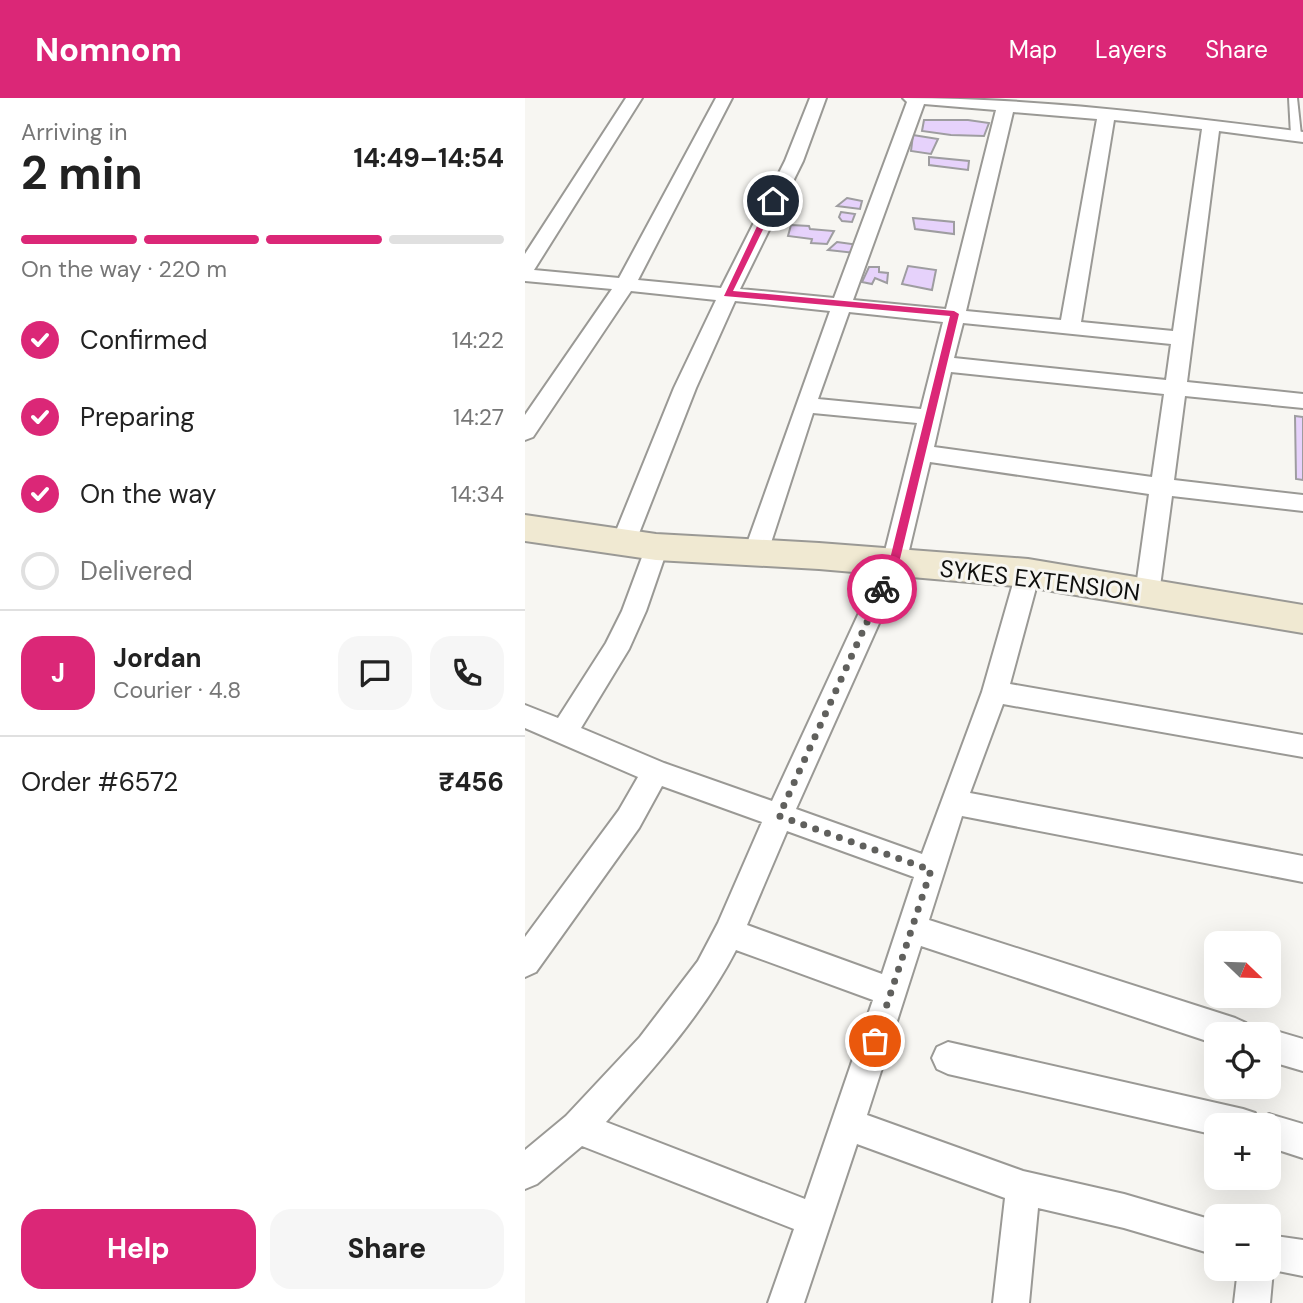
<!DOCTYPE html>
<meta charset="utf-8">
<style>
:root{--surface:#fff;--page:#f6f6f6;--text:#222;--muted:#767676;--line:#e0e0e0;--accent:#db2777}
body{margin:0;font-family:"DM Sans",sans-serif;background:var(--page);color:var(--text);height:100vh;display:flex;flex-direction:column;font-size:26px;white-space:nowrap}
*{box-sizing:border-box;margin:0}
p{font-size:23px;color:var(--muted)}
.icon{flex:none;width:38px;height:38px;fill:none;stroke:currentColor;stroke-width:2;stroke-linecap:round;stroke-linejoin:round}
.map{position:relative;flex:1;overflow:hidden}
.panel{display:flex;flex-direction:column;background:var(--surface);width:525px}
.panel>*{flex:none}
.needle{width:46px;rotate:113deg}
.tools{position:absolute;left:679px;top:833px;display:grid;gap:14px}
.tools a{display:grid;place-items:center;width:77px;height:77px;border-radius:14px;background:var(--surface);box-shadow:0 7px 28px #0002;font-size:35px}
.pin{position:absolute;display:grid;place-items:center;width:60px;height:60px;color:#fff;margin:-30px;border:4px solid #fff;border-radius:50%;box-shadow:0 2px 7px #0007}
.courier{position:absolute;display:grid;place-items:center;width:70px;height:70px;margin:-35px;border:5px solid #db2777;border-radius:50%;background:#fff;color:#222;box-shadow:0 2px 9px #0007}
.headline em{font-style:normal;font-weight:700}
.headline div{display:flex;flex-direction:column-reverse}
.headline{display:flex;align-items:center;justify-content:space-between;height:119px;padding:0 21px}
h1{font-size:46px;font-weight:700;line-height:52px}
.bar{display:grid;grid-template-columns:repeat(4,1fr);gap:10px 7px;align-content:center;height:84px;padding:0 21px}
.bar i{height:9px;border-radius:5px;background:var(--line)}
.bar .active{background:var(--accent)}
.bar p{grid-column:span 4}
.line{display:flex;align-items:center;gap:18px;padding:0 21px;border-top:2px solid var(--line)}
.line div{flex:1}
.round{display:grid;place-items:center;flex:none;width:74px;height:74px;border-radius:21px;background:var(--page)}
ol{padding:0 21px;list-style:none}
li{display:flex;align-items:center;gap:21px;height:77px}
li p{margin-inline-start:auto}
li .icon{padding:7px;border-radius:50%;background:var(--accent);color:#fff;stroke-width:4}
li:last-child{color:var(--muted)}
li i{width:38px;height:38px;border:4px solid var(--line);border-radius:50%}
.cta{display:flex;gap:14px;margin-top:auto;padding:14px 21px}
.cta a{flex:1;height:80px;border-radius:21px;background:var(--accent);color:#fff;font-size:28px;font-weight:700;line-height:80px;text-align:center}
.cta a+a{background:var(--page);color:var(--text)}
header{display:flex;align-items:center;gap:42px;box-sizing:border-box;height:98px;padding:0 35px;background:var(--accent);color:#fff}
header strong{font-size:33px}
nav{display:flex;gap:38px;margin-inline-start:auto;font-size:24px}
main{display:flex;flex:1;min-height:0}
.map>svg:first-child{display:block}
</style>
<header>
<strong>Nomnom</strong>
<nav><a>Map</a><a>Layers</a><a>Share</a></nav>
</header>
<main>
<section class="panel">
<div class="headline"><div><h1>2 min</h1><p>Arriving in</p></div><em>14:49–14:54</em></div>
<div class="bar"><i class="active"></i><i class="active"></i><i class="active"></i><i></i><p>On the way · 220 m</p></div>
<ol>
<li><svg class="icon" aria-label="check" viewBox="0 0 24 24"><path d="M5 12l5 5 9-10"/></svg>Confirmed<p>14:22</p></li>
<li><svg class="icon" aria-label="check" viewBox="0 0 24 24"><path d="M5 12l5 5 9-10"/></svg>Preparing<p>14:27</p></li>
<li><svg class="icon" aria-label="check" viewBox="0 0 24 24"><path d="M5 12l5 5 9-10"/></svg>On the way<p>14:34</p></li>
<li><i></i>Delivered</li>
</ol>
<div class="line" style="height:126px"><b class="round" style="background:var(--accent);color:#fff">J</b><div><b>Jordan</b><p>Courier · 4.8</p></div><a class="round"><svg class="icon" aria-label="chat" viewBox="0 0 24 24"><path d="M4 5h16v11H9l-5 4z"/></svg></a><a class="round"><svg class="icon" aria-label="phone" viewBox="0 0 24 24"><path d="M5 4h4l2 5-3 2q2 4 5 5l2-3 5 2v4C11 20 4 13 5 4z"/></svg></a></div>
<div class="line" style="height:91px"><div>Order #6572</div><b>₹456</b></div>
<div class="cta"><a>Help</a><a>Share</a></div>
</section>
<div class="map">
<svg width="778" height="1205" viewBox="0 0 778 1205">
<rect width="100%" height="100%" fill="#f7f6f2"/>
<path fill="#e6d2fb" stroke="#9e9da0" stroke-width="2" d="M399,22H443L464,25L459,38L426,37L397,33Z
M388,37L413,41L406,56L386,53Z
M404,59L444,63L443,72L404,67Z
M322,100L337,103L335,111L312,108Z
M316,114L330,116L327,124L317,123L314,119Z
M388,120L429,124V136L390,131Z
M266,127L284,128L285,131L309,133L302,146L286,145L287,141L263,138Z
M312,144L334,147L330,155L303,152Z
M383,168L411,172L407,192L377,186Z
M344,169H354V174L363,175L362,185L350,180L347,186L337,184Z
M770,318L778,319V382L771,381Z"/>
<g fill="none" stroke-linecap="round" stroke-linejoin="round">
<g stroke="#9a9995" stroke-width="4">
<path id="lane" d="M764,0H772L776,37L771,40L766,37Z"/>
</g>
<g stroke="#9a9995" stroke-width="4">
<path id="street" d="M101,0H117L9,172L94,180L191,0H207L113,182L196,190L260,63L285,0H301L278,63L215,191L309,200L382,4L378,0C512,0 645,17 778,34V44L694,33L662,284L778,296V310L660,298L649,382L778,397V413L647,398L634,496L631,503L622,506L613,503L610,496L624,396L405,364L381,465L271,711L397,756L457,594L491,475L494,468L503,466L512,468L515,475L485,586L778,637V659L478,606L445,695L778,758V784L437,718L404,822L710,920L721,925L726,936H691V946L396,848L342,1017L498,1073L599,1096L691,1123V1157L599,1130L513,1110L504,1205H468L480,1100L332,1046L279,1205H243L269,1131L57,1048L12,1086L0,1091V1052L41,1018L115,939L173,863L193,825L237,724L137,688L114,730L11,874L0,879V839L94,712L113,679L0,630V607L33,620L81,545L97,513L123,443L131,440L139,443L143,449L121,513L104,551L56,630L139,665L247,703L357,465L392,325L288,315L243,454L239,460L231,463L223,460L219,454L305,213L210,203L171,290L111,443L107,449L99,452L91,449L87,443L149,290L191,202L106,193L8,339L0,342V317L87,191L0,183V156ZM399,6L471,12L421,211L328,202ZM488,14L572,21L536,222L441,213ZM589,22L677,31L648,233L556,224ZM324,214L418,224L396,311L293,301ZM438,225L646,246L641,282L429,260ZM426,274L639,296L627,379L409,349ZM262,733L389,779L357,876L222,827ZM211,852L348,902L280,1101L81,1024C129,970 178,916 211,852Z
M744,931L778,941V973L744,963V936H733Z
M423,944L718,1011L730,1015L732,1022L744,1016L778,1026V1060L744,1049V1027H691V1037L423,976L412,971L407,960L412,949Z
M744,1137L778,1142V1178L748,1172L745,1205H709L713,1171H744Z"/>
</g>
<g stroke="#9a9995" stroke-width="4">
<path id="secondary" d="M0,417L131,436L294,445L503,461L778,507V535L503,489L294,471L131,462L0,443Z"/>
</g>
<use href="#lane" fill="#fff" fill-rule="evenodd"/>
<use href="#street" fill="#fff" fill-rule="evenodd"/>
<use href="#secondary" fill="#f0e9d2" fill-rule="evenodd"/>
</g>
<path fill="#db2777" d="M248,101L252,103L208,193L429,213L434,216L374,465L361,494L357,495L352,491L364,465L425,218L199,198L244,103Z"/>
<g fill="none" stroke-linecap="round" stroke-linejoin="round">
<path stroke="#60605d" stroke-width="7" stroke-dasharray="0 12.6" d="M350,943L406,772L254,718L357,491"/>
</g>
<g text-anchor="middle" dominant-baseline="central" stroke-width="6" stroke-linejoin="round" paint-order="stroke">
<g font-size="24" fill="#0f0f0d" stroke="#f7f6f2">
<text transform="translate(515 482) rotate(7)">SYKES EXTENSION</text>
</g>
</g>
</svg>
<div class="tools">
<a><svg class="needle" viewBox="-14 -14 28 28"><path d="M0-13l5 13h-10z" fill="#e53935"/><path d="M0 13l5-13h-10z" fill="#767676"/></svg></a>
<a><svg class="icon" aria-label="locate" viewBox="0 0 24 24"><circle cx="12" cy="12" r="6"/><path d="M12 2v4M12 18v4M2 12h4M18 12h4"/></svg></a>
<a>+</a>
<a>−</a>
</div>
<div class="pin" style="left:350px;top:943px;background:#ea580c"><svg class="icon" aria-label="bag" viewBox="0 0 24 24"><path d="M5 8h14l-1 12H6zM9 8a3 3 0 0 1 6 0"/></svg></div>
<div class="pin" style="left:248px;top:103px;background:#1f2937"><svg class="icon" aria-label="home" viewBox="0 0 24 24"><path d="M3 11l9-7 9 7M6 9v11h12V9"/></svg></div>
<div class="courier" style="left:357px;top:491px"><svg class="icon" aria-label="bike" viewBox="0 0 24 24"><circle cx="6" cy="16" r="4"/><circle cx="18" cy="16" r="4"/><path d="M6 16l4-8h5l3 8M10 8l3 8H6M13 5h3"/></svg></div>
</div>
</main>
